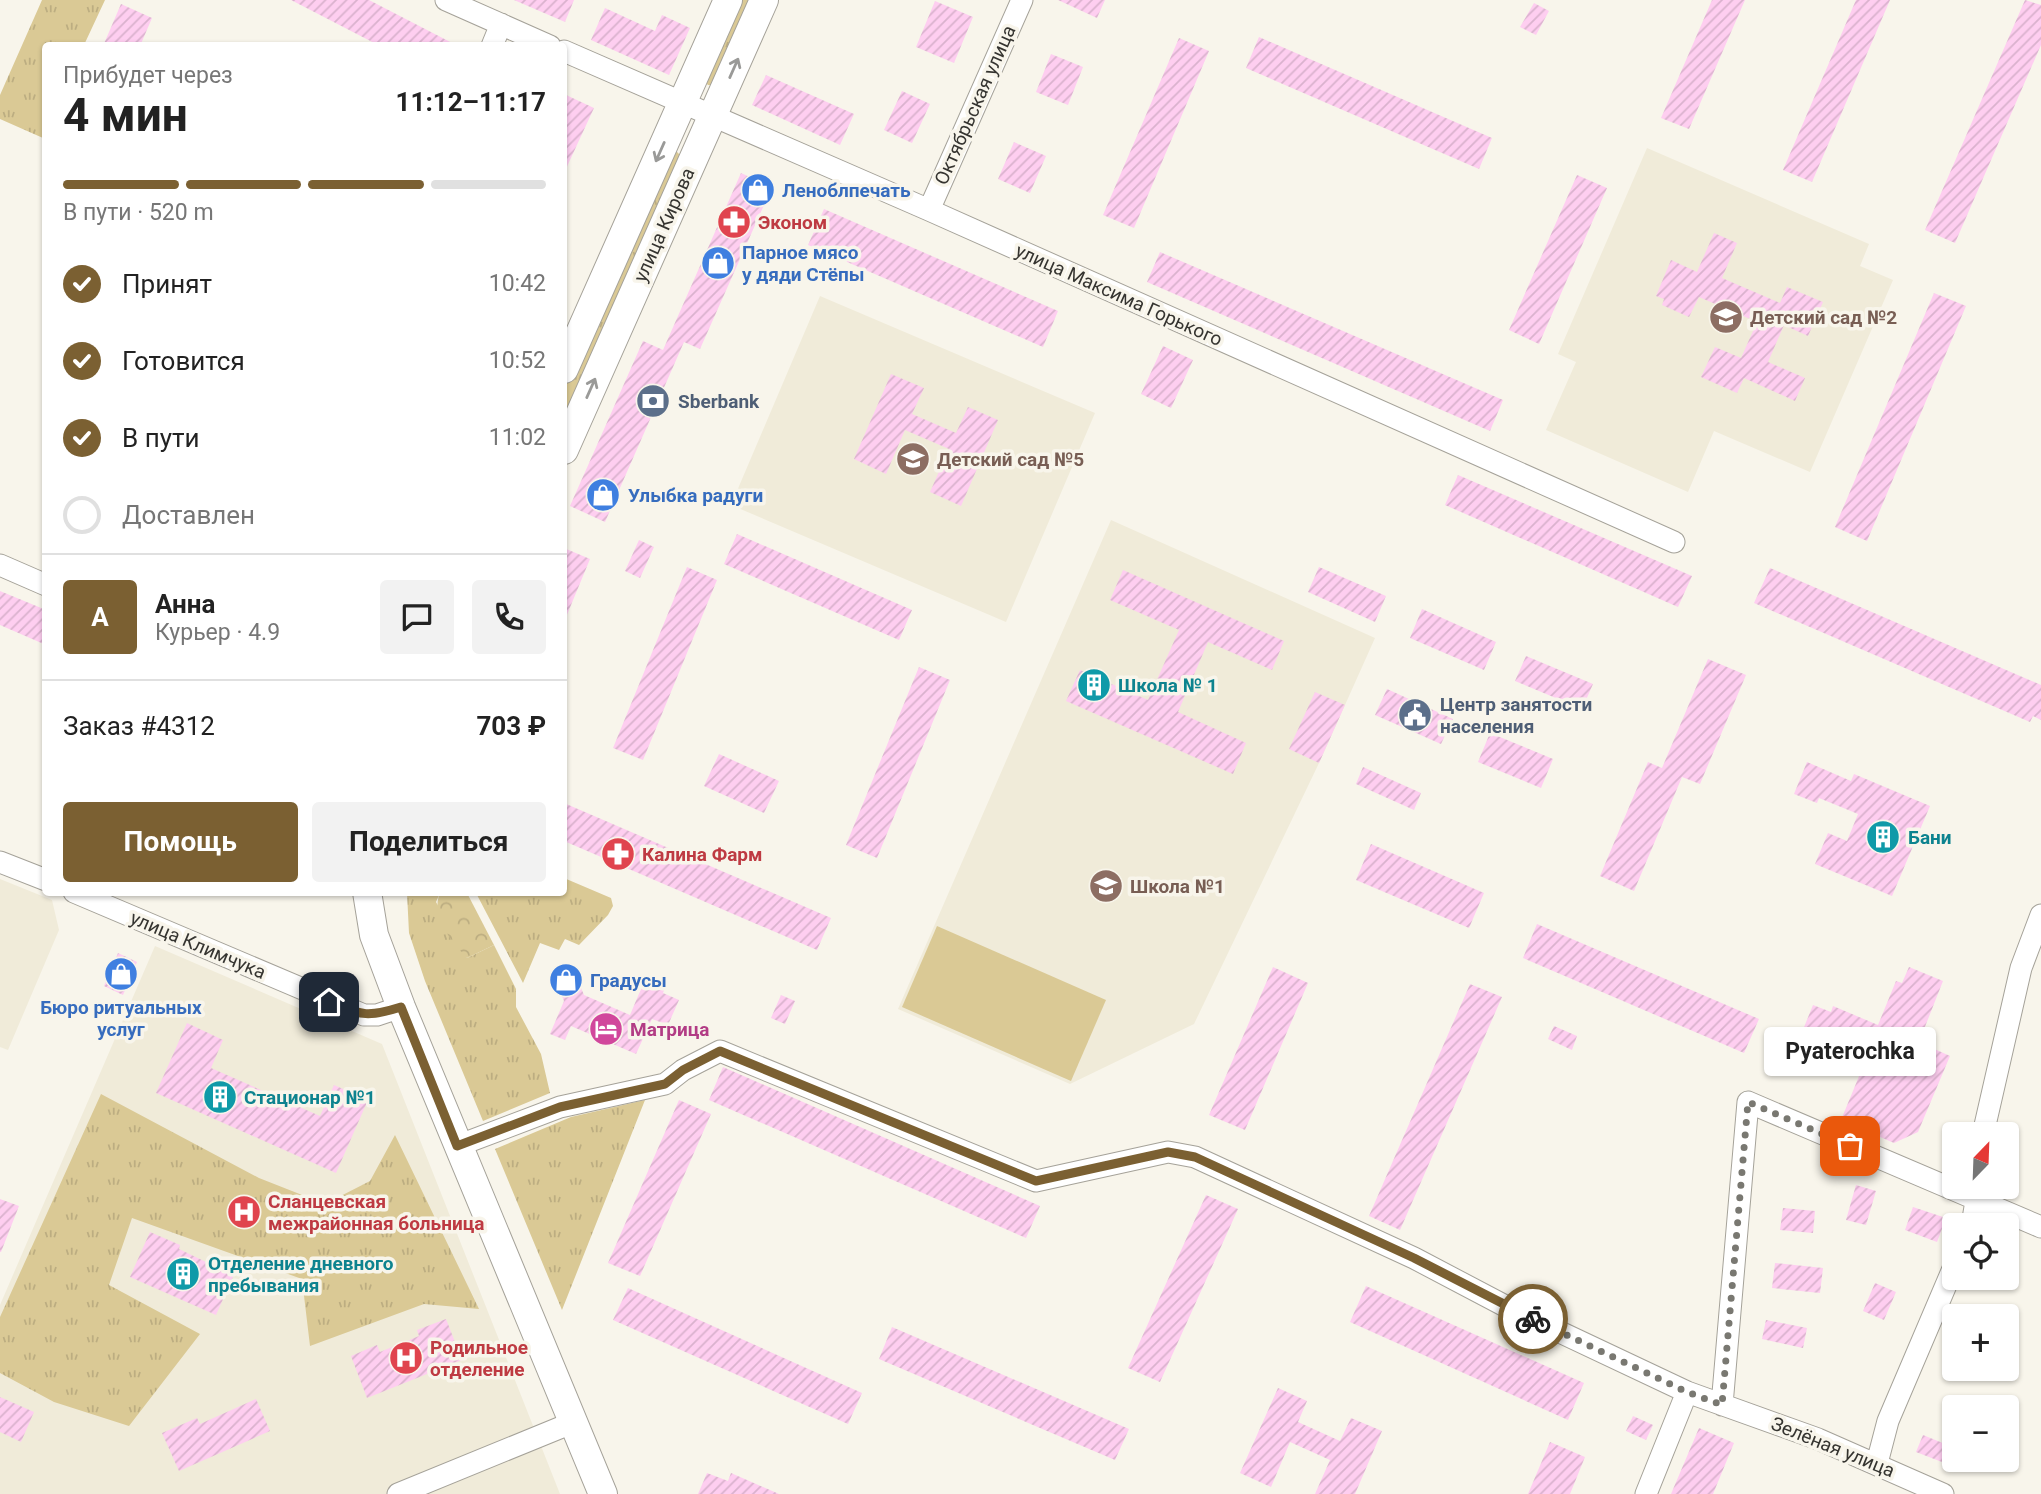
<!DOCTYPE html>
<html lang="ru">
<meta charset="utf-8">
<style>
:root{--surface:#fff;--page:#f2f2f2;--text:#222;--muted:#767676;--line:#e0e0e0;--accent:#7b6032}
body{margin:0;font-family:Roboto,sans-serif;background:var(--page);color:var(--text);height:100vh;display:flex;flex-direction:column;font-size:26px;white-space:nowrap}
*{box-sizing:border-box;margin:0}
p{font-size:23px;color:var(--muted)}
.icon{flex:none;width:38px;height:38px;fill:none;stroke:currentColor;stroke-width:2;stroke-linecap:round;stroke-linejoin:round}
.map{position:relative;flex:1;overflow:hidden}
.side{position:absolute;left:42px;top:42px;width:525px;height:854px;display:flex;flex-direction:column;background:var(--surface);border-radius:7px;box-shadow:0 2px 5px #0004}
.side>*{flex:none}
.needle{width:46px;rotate:23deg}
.tools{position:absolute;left:1942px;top:1122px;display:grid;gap:14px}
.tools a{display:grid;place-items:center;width:77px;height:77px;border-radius:7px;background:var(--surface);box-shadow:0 2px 5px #0004;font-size:35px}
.pin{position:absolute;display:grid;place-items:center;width:60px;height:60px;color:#fff;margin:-30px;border-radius:14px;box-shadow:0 4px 10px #0006}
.courier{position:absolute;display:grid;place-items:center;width:70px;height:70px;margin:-35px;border:5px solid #7b6032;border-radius:50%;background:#fff;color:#222;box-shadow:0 2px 9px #0007}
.bubble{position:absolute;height:49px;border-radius:7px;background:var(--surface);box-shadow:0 2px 5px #0004;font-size:23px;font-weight:700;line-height:49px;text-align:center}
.summary em{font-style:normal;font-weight:700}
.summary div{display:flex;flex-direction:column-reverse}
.summary{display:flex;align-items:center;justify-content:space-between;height:119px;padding:0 21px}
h1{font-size:46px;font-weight:700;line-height:52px}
.bar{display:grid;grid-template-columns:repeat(4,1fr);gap:10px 7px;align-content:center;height:84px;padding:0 21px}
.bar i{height:9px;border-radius:5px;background:var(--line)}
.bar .selected{background:var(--accent)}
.bar p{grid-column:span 4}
.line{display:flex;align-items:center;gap:18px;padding:0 21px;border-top:2px solid var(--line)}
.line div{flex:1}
.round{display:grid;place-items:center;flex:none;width:74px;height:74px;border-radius:7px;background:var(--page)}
ol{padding:0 21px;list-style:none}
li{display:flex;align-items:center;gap:21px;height:77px}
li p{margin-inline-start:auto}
li .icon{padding:7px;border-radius:50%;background:var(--accent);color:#fff;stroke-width:4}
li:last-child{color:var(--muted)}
li i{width:38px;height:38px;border:4px solid var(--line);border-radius:50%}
.action{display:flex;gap:14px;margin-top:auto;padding:14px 21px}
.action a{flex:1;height:80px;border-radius:7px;background:var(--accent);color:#fff;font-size:28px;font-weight:700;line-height:80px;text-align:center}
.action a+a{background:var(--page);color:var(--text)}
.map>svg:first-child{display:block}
</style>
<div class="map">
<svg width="2041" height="1494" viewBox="0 0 2041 1494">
<defs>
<pattern id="grass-tufts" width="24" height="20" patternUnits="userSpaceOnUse" patternTransform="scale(1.75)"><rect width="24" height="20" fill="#dac995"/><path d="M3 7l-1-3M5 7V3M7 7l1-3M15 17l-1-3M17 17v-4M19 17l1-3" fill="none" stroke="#bcad81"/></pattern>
<pattern id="park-crowns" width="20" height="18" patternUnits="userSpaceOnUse" patternTransform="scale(1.75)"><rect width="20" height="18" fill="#dac995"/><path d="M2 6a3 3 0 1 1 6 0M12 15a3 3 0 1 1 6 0" fill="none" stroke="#bcad81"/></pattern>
<pattern id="building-hatch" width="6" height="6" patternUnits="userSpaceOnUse" patternTransform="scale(1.75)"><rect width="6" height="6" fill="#fecef0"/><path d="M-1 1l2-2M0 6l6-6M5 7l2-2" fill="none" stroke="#dab2ce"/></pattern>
</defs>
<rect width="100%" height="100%" fill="#f8f5eb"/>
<path fill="#f0ebd9" d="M1647,148L1869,244L1860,266L1893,280L1810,472L1714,431L1688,492L1546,430L1576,362L1558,354Z
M820,296L1095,413L1006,622L731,505Z
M1111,520L1375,638L1319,763L1194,1024L1070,1084L898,1009Z
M0,879L52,900L59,930L8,1050L0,1047Z
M155,946L382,1044L560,1494H0V1305Z"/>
<path fill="url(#grass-tufts)" d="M42,0H105L84,45L46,46V134L43,138L0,119V95Z
M739,0H754L714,85H708L704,81Z
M671,151L677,152L681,156L564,425V389Z
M564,878L611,898L613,906L608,915L579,945L565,939L559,950L540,943L523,983L476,893L564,892Z
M407,893H440L436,902L467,958L494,945L516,989V1007L541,1054L550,1093L483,1121L425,981L409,933Z
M101,1094L259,1178L325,1204L370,1181L395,1135L479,1309L424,1304L310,1346L302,1279L132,1218L109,1285L200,1334L129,1426L54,1402L0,1373V1317Z
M645,1100L562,1310L495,1149L571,1117Z"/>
<path fill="url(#park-crowns)" d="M440,893H467L494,945L467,958C451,941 430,916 440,893Z"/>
<path fill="#dac995" d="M937,926L1106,1000L1071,1081L902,1007Z"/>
<path fill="url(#building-hatch)" d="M291,0H369L458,46H380Z
M514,0H574L565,22Z
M1058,0H1105L1097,18Z
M1712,0H1745L1689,129L1661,118Z
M1856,0H1890L1812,182L1783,170Z
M2025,0L2041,5V45L1955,243L1925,230Z
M935,1L973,17L954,63L916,47Z
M1534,3L1549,11L1536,35L1520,27Z
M121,4L152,18L140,46H103Z
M605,8L655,31L662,15L690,28L669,75L591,40Z
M1259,37L1492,138L1479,169L1246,68Z
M1179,38L1209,51L1134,228L1103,215Z
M1051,54L1083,67L1068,105L1036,92Z
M766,75L854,114L840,145L752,105Z
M902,91L930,104L912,143L884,130Z
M564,94L594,108L564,173Z
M1014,142L1046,156L1030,193L998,179Z
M741,173L772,187L700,349L684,342L605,522L570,506L643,341L663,350Z
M1577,175L1607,188L1539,344L1509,330Z
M824,209L1058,311L1043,347L808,245Z
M1714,233L1737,243L1722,278L1780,303L1787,287L1823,302L1808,336L1784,325L1768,362L1805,378L1795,401L1744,378L1737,393L1701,377L1715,347L1741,358L1757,322L1699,297L1689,317L1662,305L1664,299L1656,296L1671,260L1697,272Z
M1160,252L1503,400L1490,431L1147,282Z
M1934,293L1966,306L1867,541L1835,527Z
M1163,346L1193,360L1171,408L1141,394Z
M891,374L924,388L912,414L956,433L968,407L998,420L961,506L930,492L949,449L905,430L886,474L854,459Z
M1458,475L1692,576L1678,607L1445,505Z
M737,534L912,610L899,640L724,564Z
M639,540L654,547L640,578L625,571Z
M564,548L590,559L564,622Z
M687,567L717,580L643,760L613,748Z
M1319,567L1386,596L1375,622L1308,592Z
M1770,568L2041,685V720L2033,716L2030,722L1754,603Z
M1123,570L1284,641L1272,670L1208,642L1178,712L1246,743L1233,774L1066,701L1080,670L1148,700L1179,630L1110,600Z
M0,591L46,610V645L0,625Z
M1422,609L1496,642L1484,670L1410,638Z
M1526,656L1593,684L1582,709L1515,681Z
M1708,659L1746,675L1700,784L1682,777L1634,891L1600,876L1648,762L1662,768Z
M919,667L950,680L877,858L846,845Z
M1387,689L1453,719L1441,744L1375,715Z
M1315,692L1345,705L1319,763L1289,749Z
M1490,733L1553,759L1541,788L1478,762Z
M719,754L779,781L764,813L704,786Z
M1807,762L1851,781L1854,774L1930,806L1892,896L1815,864L1828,833L1847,841L1858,814L1819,798L1817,803L1794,794Z
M1363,767L1421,793L1414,810L1356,784Z
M564,803L831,918L817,950L564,841Z
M1371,844L1484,893L1469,928L1356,880Z
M1537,924L1759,1019L1744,1053L1523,958Z
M118,953L137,962L123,995L104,986Z
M1273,967L1308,983L1245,1130L1209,1115Z
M1909,967L1943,981L1919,1042L1950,1056L1918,1132L1894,1143L1841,1120L1862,1069L1819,1053L1820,1051L1798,1042L1813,1005L1831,1012L1833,1006L1878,1025L1896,981L1902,983Z
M573,969L584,995L630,1015L646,977L666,985L663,993L679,1000L668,1025L652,1019L636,1054L571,1026L565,1040L550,1034L564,1001L554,977Z
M1470,984L1502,997L1400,1230L1369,1216Z
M781,995L795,1001L785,1024L771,1018Z
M187,1023L223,1040L211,1068L320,1116L334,1085L368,1100L336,1173L156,1093Z
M1554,1026L1577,1036L1572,1050L1548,1039Z
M723,1067L1040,1206L1026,1238L709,1100Z
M679,1100L711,1114L640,1276L608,1263Z
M1856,1185L1876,1191L1866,1225L1846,1220Z
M1206,1195L1238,1209L1160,1382L1128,1368Z
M0,1199L19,1206L1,1252H0Z
M1913,1207L1946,1218L1937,1242L1905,1230Z
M1783,1208L1815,1211L1813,1233L1780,1230Z
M150,1232L180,1245L179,1249L206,1262L208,1258L236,1270L216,1315L130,1277Z
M1775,1263L1823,1268L1820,1293L1772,1288Z
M1875,1283L1896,1292L1884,1320L1863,1311Z
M1366,1286L1584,1383L1568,1420L1350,1322Z
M628,1288L862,1393L848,1424L613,1320Z
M446,1319L462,1360L367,1398L351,1356L377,1345L380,1352L419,1336L417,1330Z
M1766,1320L1807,1328L1803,1348L1762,1339Z
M892,1327L1129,1429L1115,1460L879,1359Z
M1278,1388L1307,1401L1298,1422L1340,1441L1351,1418L1382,1431L1355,1494H1315L1330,1460L1290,1442L1271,1487L1240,1473Z
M0,1397L34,1412L21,1442L0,1432Z
M256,1399L270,1431L179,1471L162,1433L197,1418L200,1424Z
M1633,1416L1653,1425L1646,1440L1626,1431Z
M1699,1428L1734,1443L1713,1494H1671Z
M1923,1435L1955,1448V1467L1916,1452Z
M1550,1442L1585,1457L1570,1494H1528Z
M707,1473L728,1481L731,1473L779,1494H698Z"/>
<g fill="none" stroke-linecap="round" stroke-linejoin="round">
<g stroke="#a5a299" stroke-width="23">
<path id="minor" d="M446,0L550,46
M492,46L501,24
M564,51L929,210L1674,542
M929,210L1022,0
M0,565L46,585
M0,862L46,880
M74,892L364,1015H377L401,1007
M1983,1134L2021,968L2041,915
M457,1146L560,1107L665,1084L683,1070L720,1051L1036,1181L1168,1152L1195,1157L1414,1258L1509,1308L1687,1392L1818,1439L1943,1494
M1972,1225L1978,1189
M1722,1405L1748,1102L2041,1227
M1877,1463L1888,1421L1955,1264
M398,1494L574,1422
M1646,1494L1687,1392"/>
</g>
<g stroke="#a5a299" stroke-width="30">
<path id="secondary" d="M564,369L728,0
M564,450L764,0
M367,892L374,935L401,1007L603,1494"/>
</g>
<use href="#minor" stroke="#fff" stroke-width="21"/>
<use href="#secondary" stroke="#fff" stroke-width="28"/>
</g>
<defs><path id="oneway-shaft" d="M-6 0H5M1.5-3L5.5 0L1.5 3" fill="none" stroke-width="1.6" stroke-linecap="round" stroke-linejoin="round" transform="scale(1.75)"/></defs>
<g stroke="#9a9a98">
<use href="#oneway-shaft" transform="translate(734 68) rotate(-66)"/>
<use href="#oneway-shaft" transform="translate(660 152) rotate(114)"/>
<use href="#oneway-shaft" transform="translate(591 388) rotate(-66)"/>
</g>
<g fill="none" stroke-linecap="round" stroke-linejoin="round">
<path stroke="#797871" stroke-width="7" stroke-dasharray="0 12.6" d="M1533,1319L1687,1392L1722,1405L1748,1102L1850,1146"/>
<path stroke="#7b6032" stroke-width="9" d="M329,1002C362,1015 366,1018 401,1007L457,1146L560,1107L665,1084L683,1070L720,1051L1036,1181L1168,1152L1195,1157L1414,1258L1533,1319"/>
</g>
<defs>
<g id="shop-disc" transform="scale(1.75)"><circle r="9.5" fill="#3f7fe0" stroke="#f8f5eb"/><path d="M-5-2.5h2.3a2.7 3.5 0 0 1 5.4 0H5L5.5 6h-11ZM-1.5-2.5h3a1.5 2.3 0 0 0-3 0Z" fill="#fff"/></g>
<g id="pharmacy-disc" transform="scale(1.75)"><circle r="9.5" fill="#e0444e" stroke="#f8f5eb"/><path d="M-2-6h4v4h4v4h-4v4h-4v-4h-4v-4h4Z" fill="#fff"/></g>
<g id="school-disc" transform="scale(1.75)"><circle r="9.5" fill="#8d6e63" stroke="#f8f5eb"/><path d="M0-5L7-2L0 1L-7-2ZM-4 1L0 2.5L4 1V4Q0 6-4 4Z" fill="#fff"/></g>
<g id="bank-disc" transform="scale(1.75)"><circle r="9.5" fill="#5c6f8a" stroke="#f8f5eb"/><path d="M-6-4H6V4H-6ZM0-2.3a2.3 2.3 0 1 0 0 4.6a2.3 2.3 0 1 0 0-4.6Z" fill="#fff"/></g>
<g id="building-disc" transform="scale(1.75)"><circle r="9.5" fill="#0f9aa8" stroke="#f8f5eb"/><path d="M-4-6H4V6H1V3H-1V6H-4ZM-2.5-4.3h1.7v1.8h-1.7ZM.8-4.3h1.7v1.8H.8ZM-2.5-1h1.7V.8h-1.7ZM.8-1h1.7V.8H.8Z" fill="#fff"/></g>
<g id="civic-disc" transform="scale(1.75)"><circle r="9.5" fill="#5c6f8a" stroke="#f8f5eb"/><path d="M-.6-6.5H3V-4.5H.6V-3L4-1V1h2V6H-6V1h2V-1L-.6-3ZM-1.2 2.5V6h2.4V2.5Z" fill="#fff"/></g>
<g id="hotel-disc" transform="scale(1.75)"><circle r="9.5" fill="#d1479c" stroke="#f8f5eb"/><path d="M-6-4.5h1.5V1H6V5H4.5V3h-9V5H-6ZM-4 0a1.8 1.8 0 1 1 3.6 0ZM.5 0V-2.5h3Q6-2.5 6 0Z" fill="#fff"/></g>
<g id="hospital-disc" transform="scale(1.75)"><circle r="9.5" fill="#e0444e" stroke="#f8f5eb"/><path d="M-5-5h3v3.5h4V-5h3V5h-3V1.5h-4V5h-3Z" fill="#fff"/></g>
</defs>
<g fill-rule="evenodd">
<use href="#shop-disc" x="758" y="190"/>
<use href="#pharmacy-disc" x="734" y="222"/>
<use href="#shop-disc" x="718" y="263"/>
<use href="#school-disc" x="1726" y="317"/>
<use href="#bank-disc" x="653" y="401"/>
<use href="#school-disc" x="913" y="459"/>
<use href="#shop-disc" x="603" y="495"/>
<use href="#building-disc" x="1094" y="685"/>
<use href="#civic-disc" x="1415" y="715"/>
<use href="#building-disc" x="1883" y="837"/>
<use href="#pharmacy-disc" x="618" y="854"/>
<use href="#school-disc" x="1106" y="886"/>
<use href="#shop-disc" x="121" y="974"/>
<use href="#shop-disc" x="566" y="980"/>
<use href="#hotel-disc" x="606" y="1029"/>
<use href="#building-disc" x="220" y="1097"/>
<use href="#hospital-disc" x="244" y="1212"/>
<use href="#building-disc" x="183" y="1274"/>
<use href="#hospital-disc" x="406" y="1358"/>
</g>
<g text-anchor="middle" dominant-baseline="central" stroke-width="7" stroke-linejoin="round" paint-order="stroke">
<g font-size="19" fill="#353430" stroke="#f8f5eb">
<text transform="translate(975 105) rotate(-66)">Октябрьская улица</text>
<text transform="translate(664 225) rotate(-66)">улица Кирова</text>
<text transform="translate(1119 295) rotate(24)">улица Максима Горького</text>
<text transform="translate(198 945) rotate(23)">улица Климчука</text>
<text transform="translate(1833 1447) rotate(22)">Зелёная улица</text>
</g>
<g font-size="19" font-weight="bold" fill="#366cbe" stroke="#f8f5eb" text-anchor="start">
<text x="782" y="190">Леноблпечать</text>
<text x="742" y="252">Парное мясо<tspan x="742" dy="22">у дяди Стёпы</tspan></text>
<text x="628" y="495">Улыбка радуги</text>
<text x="590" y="980">Градусы</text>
<text x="121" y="1007" text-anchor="middle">Бюро ритуальных<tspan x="121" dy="22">услуг</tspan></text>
</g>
<g font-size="19" font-weight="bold" fill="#be3a42" stroke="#f8f5eb" text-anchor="start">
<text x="758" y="222">Эконом</text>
<text x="642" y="854">Калина Фарм</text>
<text x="268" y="1201">Сланцевская<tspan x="268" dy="22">межрайонная больница</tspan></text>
<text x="430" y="1347">Родильное<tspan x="430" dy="22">отделение</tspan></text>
</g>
<g font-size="19" font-weight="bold" fill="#785e54" stroke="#f8f5eb" text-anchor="start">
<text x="1750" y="317">Детский сад №2</text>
<text x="937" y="459">Детский сад №5</text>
<text x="1130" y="886">Школа №1</text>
</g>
<g font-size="19" font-weight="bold" fill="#4e5e75" stroke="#f8f5eb" text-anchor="start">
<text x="678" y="401">Sberbank</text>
<text x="1440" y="704">Центр занятости<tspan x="1440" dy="22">населения</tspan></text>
</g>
<g font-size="19" font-weight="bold" fill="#0d838f" stroke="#f8f5eb" text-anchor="start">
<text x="1118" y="685">Школа № 1</text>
<text x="1908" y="837">Бани</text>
<text x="244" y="1097">Стационар №1</text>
<text x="208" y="1263">Отделение дневного<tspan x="208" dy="22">пребывания</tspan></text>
</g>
<g font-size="19" font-weight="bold" fill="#b23c85" stroke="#f8f5eb" text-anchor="start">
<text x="630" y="1029">Матрица</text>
</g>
</g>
</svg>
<div class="tools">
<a><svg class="needle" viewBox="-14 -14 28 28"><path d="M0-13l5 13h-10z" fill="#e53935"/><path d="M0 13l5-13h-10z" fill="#767676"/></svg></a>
<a><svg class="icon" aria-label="locate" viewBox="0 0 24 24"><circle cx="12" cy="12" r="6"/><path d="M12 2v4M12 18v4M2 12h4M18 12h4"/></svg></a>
<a>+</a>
<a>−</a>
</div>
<div class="pin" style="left:1850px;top:1146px;background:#ea580c"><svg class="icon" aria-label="bag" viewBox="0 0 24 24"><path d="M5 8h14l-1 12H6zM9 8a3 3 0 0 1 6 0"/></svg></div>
<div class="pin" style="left:329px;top:1002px;background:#1f2937"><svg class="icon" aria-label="home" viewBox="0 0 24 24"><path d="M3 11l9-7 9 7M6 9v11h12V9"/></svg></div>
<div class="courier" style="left:1533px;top:1319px"><svg class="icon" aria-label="bike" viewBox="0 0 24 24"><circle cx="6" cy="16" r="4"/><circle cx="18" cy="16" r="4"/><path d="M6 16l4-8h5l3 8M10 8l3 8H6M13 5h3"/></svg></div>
<div class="bubble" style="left:1764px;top:1027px;width:172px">Pyaterochka</div>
<section class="side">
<div class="summary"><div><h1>4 мин</h1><p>Прибудет через</p></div><em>11:12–11:17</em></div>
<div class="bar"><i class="selected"></i><i class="selected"></i><i class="selected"></i><i></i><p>В пути · 520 m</p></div>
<ol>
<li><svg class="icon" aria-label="check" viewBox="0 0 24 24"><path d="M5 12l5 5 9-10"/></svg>Принят<p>10:42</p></li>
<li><svg class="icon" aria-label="check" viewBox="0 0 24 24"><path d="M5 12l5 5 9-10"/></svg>Готовится<p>10:52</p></li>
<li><svg class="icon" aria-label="check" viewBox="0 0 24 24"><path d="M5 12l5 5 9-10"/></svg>В пути<p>11:02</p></li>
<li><i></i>Доставлен</li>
</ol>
<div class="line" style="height:126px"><b class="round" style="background:var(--accent);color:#fff">А</b><div><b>Анна</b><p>Курьер · 4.9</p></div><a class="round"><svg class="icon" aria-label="chat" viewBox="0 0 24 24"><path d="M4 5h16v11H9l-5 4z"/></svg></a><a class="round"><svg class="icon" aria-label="phone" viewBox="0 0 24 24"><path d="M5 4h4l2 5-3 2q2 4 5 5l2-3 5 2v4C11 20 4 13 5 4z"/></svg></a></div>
<div class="line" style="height:91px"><div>Заказ #4312</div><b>703 ₽</b></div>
<div class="action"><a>Помощь</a><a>Поделиться</a></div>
</section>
</div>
